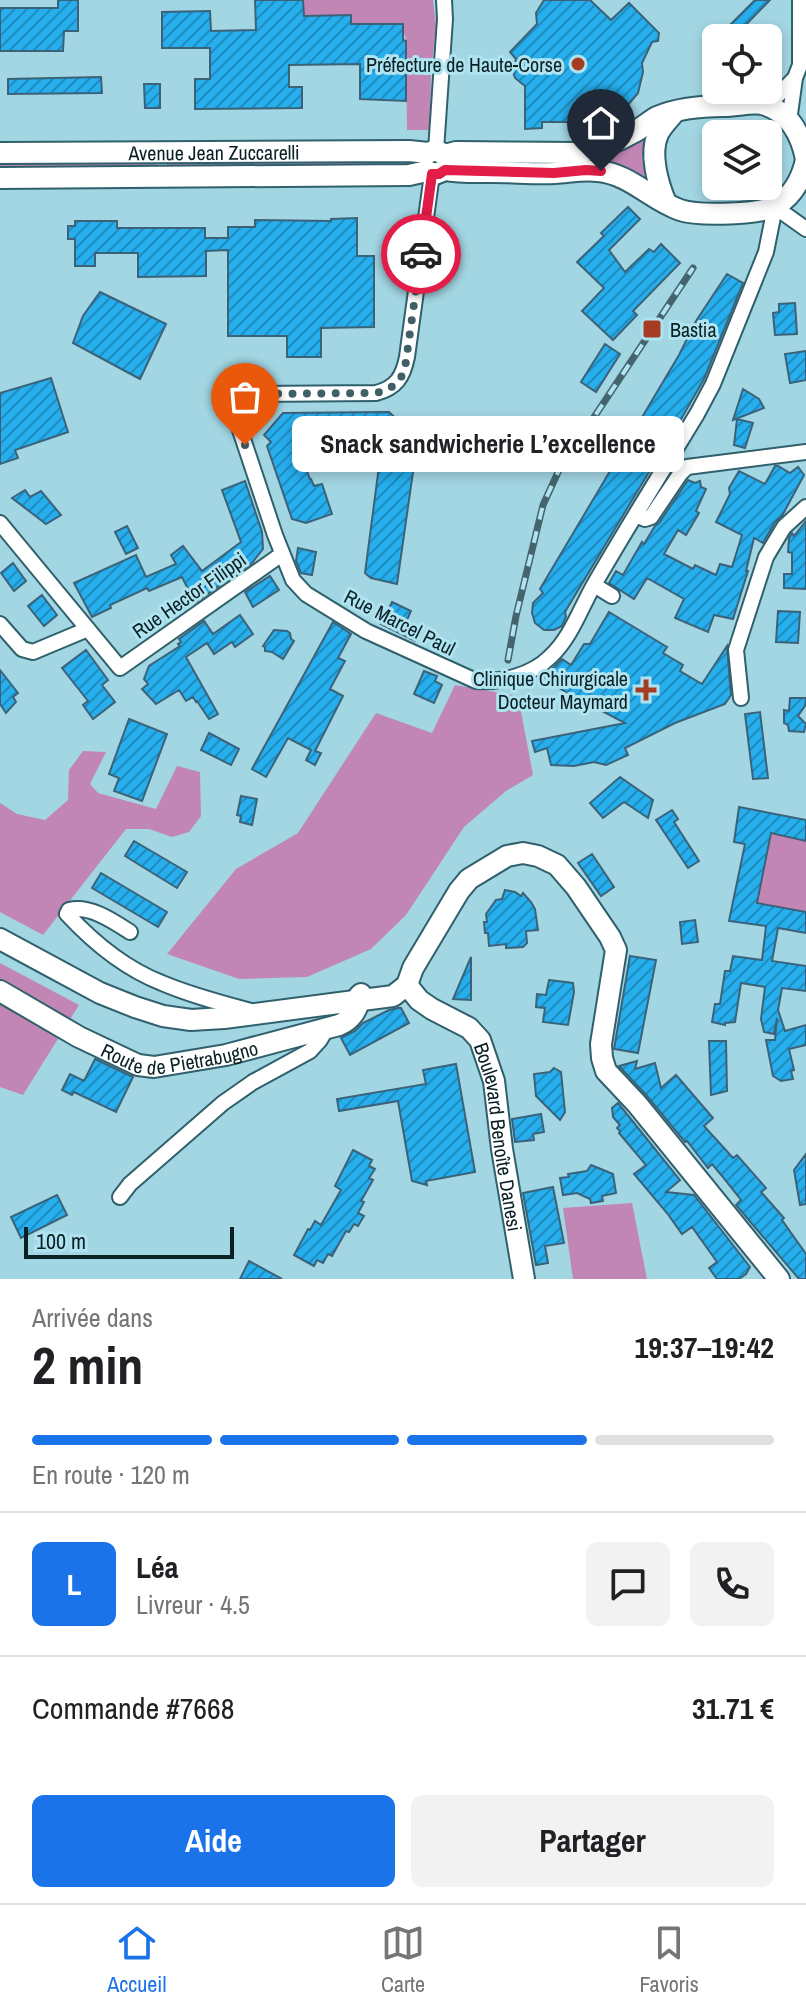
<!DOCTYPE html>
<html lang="fr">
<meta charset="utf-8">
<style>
:root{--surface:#fff;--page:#f2f2f2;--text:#202124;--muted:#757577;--line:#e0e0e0;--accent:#1a73e8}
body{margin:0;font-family:"Archivo Narrow",sans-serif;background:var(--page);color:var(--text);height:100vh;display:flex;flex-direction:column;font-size:30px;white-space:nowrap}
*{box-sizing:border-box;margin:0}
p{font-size:26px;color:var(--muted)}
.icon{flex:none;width:44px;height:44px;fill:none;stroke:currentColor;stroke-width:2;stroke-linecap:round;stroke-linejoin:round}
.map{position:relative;height:1279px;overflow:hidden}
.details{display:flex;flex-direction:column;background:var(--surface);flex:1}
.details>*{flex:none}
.fabs{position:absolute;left:702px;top:24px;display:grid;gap:16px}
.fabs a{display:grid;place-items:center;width:80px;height:80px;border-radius:12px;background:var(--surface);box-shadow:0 4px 12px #0003;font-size:40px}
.scale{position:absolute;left:24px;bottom:20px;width:210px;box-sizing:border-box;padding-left:8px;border:4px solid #0b2025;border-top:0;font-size:22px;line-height:28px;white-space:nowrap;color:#0b2025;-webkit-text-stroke:6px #afe3f0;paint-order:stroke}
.pin{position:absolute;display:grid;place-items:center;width:68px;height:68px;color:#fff;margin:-82px -34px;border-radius:50% 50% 50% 0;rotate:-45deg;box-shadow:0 0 8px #0007}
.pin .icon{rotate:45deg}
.courier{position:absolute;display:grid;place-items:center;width:80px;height:80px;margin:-40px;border:6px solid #e11d48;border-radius:50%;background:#fff;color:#222;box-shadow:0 2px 10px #0007}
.bubble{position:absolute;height:56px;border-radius:12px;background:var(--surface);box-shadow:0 4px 12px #0003;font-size:26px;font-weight:700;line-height:56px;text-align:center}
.summary em{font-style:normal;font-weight:700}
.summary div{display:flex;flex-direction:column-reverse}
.summary{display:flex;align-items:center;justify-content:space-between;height:136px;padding:0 32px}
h1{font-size:52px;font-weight:700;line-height:60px}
.bar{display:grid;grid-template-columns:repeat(4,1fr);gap:12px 8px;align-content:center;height:96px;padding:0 32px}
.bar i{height:10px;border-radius:6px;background:var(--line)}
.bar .active{background:var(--accent)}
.bar p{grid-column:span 4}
.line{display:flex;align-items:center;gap:20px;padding:0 32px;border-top:2px solid var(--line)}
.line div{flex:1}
.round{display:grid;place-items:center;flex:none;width:84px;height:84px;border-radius:12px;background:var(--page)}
.cta{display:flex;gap:16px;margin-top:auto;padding:16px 32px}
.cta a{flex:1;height:92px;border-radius:12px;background:var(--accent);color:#fff;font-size:32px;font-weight:700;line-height:92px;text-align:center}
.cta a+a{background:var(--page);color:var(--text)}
.tab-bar{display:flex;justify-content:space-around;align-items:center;height:112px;border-top:2px solid var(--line);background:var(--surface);font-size:22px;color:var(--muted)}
.tab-bar a{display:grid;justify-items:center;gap:4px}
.tab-bar .active{color:var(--accent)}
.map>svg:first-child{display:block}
</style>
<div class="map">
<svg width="806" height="1279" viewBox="0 0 806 1279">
<defs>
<pattern id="building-hatch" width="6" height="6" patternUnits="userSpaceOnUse" patternTransform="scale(2)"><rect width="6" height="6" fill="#26aeed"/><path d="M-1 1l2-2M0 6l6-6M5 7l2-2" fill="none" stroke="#1f8dc0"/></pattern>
</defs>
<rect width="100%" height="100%" fill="#a2d6e3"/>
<path fill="#c286b4" d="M303,0H433L436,25L431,74L430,130H407L406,41L405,35H403V24L351,23L350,15L304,16Z
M647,136L642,159L646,184L571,159Z
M407,158V166L167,169V161Z
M157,159V168L0,171V162Z
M455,685L518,696L533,775L506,791L464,827L406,915L371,949L307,977L239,979L167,954L236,869L298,833L376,713L432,733Z
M83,751L106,752L90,784L98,793L156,809L177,766L200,772L201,816L189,832L172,837L149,829H126L43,935L0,912V803L17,814L45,820L68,800L69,770Z
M771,833L806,841V912L757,903Z
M0,963L79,1005L23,1095L0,1087Z
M632,1203L647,1279H573L563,1208Z"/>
<path fill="url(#building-hatch)" stroke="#3c6279" stroke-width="2" d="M58,0H78V31H64L63,51H0V8H58Z
M255,0H303L304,16L351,15V24H403V40L406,41V101L360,99V64L289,65V87H302V108L195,109V79H210V48H162V12L210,11L211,31L256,30Z
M544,0H590L611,20L629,3L659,33L658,41L652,42L642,63L643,72L638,93L628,105L607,115L608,122H542V128L525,129V86L515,78L513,72L516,59L510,52L537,24L536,13Z
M755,0H770L735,36L727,28Z
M101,77L102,93L8,94V79Z
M144,84H160V108H145Z
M628,207L640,219L609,250L625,272L649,249L654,252L661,244L680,263L633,311L637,315L613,340L582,311L604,288L577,262L604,236L601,233Z
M357,218V256H374V327L321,328V357H287V336H228V250L206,251V276L138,277V253H95V266H75V239H68V226H75V221H117V228H205V238H228V227H255V220L331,221V219Z
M727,274L743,283L704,379L676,428L674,427L673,432L565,612L566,617L562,626L554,630H544L535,623L532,613L533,603L543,593L540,589L679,355L696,321Z
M100,292L166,324L140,379L73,343L83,316Z
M795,303L797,334L775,335L773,313L779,312V304Z
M605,344L620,354L596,392L581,382Z
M806,351V380L790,383L785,354Z
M51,378L68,432L15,450L18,458L0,464V393Z
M743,389L759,399L764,408L733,420Z
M389,412L414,435L411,438L417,444L397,584L371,578L365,573L381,451L371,443H300L305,458H302L310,479H311L314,486L322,484L332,514L306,523L292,519L267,446L271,442L264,435L283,413Z
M737,419L753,423L745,448L734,445Z
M775,466H778L790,473L798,467L804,475L782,516L775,522L763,543L754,538L746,571H748L733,619L714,615L708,632L675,618L684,599L647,578L634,599L609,583L616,571L623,575L642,542L644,544L655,526L659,523L688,480L695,483L700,481L701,487L706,489L696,511L699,513L686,535L678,530L664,554L693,569L695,565L716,575L720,564L732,567L742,535L716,522L730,494L729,488L739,471L765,484Z
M245,481L262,532L263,549L252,563L195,603L182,577L149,591L147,588L110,605L111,608L92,617L74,583L136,555L146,577L176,564L171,555L183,546L202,571L241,542L222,490Z
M25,490L30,497L41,491L61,515L46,524L12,498Z
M806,521V589L784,588V574H792V553L788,552L789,538L792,533L794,536Z
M127,526L138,548L126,554L115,532Z
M298,548L316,552L312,575L301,573L296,561Z
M13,563L26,581L14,591L1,573Z
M270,576L279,590L253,607L245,592Z
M42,595L57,615L44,626L28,606Z
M392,602L411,611L406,622L421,629L415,641L381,624Z
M778,611L800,612L798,643L776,642Z
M609,612L667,647L663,653L683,665L680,671L702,684L727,646L731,695L725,704L675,723L625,748L628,755L606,765L594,762L574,766L551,765L547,748L535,752L532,741L625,723L568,693L552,684L544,677L562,659L571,665L584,644H590Z
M240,615L253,634L235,647L232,642L214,654L207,643L186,657L218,714L209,719L197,701L196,702L193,697L186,701L179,690L156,704L142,689L148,684L144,679L149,666L180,646L178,644L181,642L179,639L204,621L213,634Z
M333,622L351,634L338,658L345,661L330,689L343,696L315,751L321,753L315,765L306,760L311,750L288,738L266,777L252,769Z
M274,630L287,631L290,633L291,639L294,641L283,659L272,652L265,651V647L263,646Z
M86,650L108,680L102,685L115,702L93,719L83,705L88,701L62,668Z
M0,670L18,693L13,697L16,702L6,713L0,704Z
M424,671L437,676L435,681L442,685L434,703L414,694Z
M790,698H806L805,706L798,716L806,724L804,732L789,731L788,725L784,723V710L789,711Z
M760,712L768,778L753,779L745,714Z
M129,719L167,734L142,801L114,791L119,778L109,774Z
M209,733L239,749L231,765L201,750Z
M620,777L653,800L648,818L624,802L603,818L590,803Z
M241,796L257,799L252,825L240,822L241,816L237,815Z
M739,807L806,820V841L771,833L757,903L806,912V933L778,928L772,961L806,966V991L782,988L778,1010L785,1031L806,1025V1045L789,1049L794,1070L791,1071L793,1079L781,1081L773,1076L766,1040H775L777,1018L774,1034L764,1032L761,1019L765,987L741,983L735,1022L725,1023V1025L712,1022L715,1004H720L725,971H730L733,956L762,960L766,926L729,921L745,844L734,842Z
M672,810L678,819L674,822L699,861L688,868L656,820Z
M134,841L187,872L177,888L125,856Z
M592,854L614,887L601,896L578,863Z
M101,873L167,912L158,927L92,888Z
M505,890L515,892L521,896L523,893L531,902L535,909L538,930L526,931L527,943L523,947L506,948V944L489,946L488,933H485L484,922H487L486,914L496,900L502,899Z
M695,920L698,942L682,944L680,922Z
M630,956L656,960L638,1053L614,1049Z
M471,957V1000L453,999Z
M549,980L573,983L574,992L568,1025L543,1022L545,1008L536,1007L537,994L546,995Z
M398,1008H401L409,1023L350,1055L341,1038L355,1031L363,1023L389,1010Z
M709,1041H726L727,1091L711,1095Z
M95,1059L133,1077L116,1112L74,1092L72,1095L62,1090L70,1074L84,1081Z
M637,1061L635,1069L655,1063L661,1088L676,1075L713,1118L704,1126L733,1158L737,1155L766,1188L761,1192L784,1218L782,1220L806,1254V1279H799L736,1205L741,1200L722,1176L712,1164L708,1168L687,1141L685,1142L647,1096L619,1066Z
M456,1064L475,1172L426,1181L427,1185L412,1181L398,1101L339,1111L337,1099L426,1084L423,1070Z
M554,1068L561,1072L565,1112L560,1120L536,1096L534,1074L550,1072Z
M618,1103L680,1180L666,1192L694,1195L750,1267L746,1274L739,1279H717L709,1268L717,1262L692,1227L682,1234L667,1213L634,1174L646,1165L619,1133L620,1131L617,1128L620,1125L613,1117L612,1108Z
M541,1114L544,1132L533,1134L534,1140L515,1142L512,1119Z
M353,1150L372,1160L369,1166L375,1169L369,1178L373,1180L361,1201L364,1202L358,1213L364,1216L358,1226L354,1224L349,1232L346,1231L332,1256L328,1254L323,1263L317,1260L314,1266L294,1255L308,1229L310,1230L315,1221L321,1225L341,1190L335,1186Z
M806,1154V1204L800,1205L794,1170Z
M591,1165L613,1174L616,1193L602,1196L603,1201L591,1203L590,1199L577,1193L563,1195L560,1178L569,1177L568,1174L587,1171Z
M553,1187L564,1243L545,1246L548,1263L536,1265L523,1193Z
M57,1195L67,1215L21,1238L11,1217Z
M249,1261L282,1279H240Z"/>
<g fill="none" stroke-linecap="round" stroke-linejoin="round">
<g stroke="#2f606c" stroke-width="18">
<path id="street" d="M761,104L774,99L795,78
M789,121L795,78L800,65V0
M436,150L445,19L444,0
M432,174L407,357C403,377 396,388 376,393L249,394L241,398L236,409L238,424L275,535L293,580L306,594L366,631L476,681C501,683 532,675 550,657C571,638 581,607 595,583C628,526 663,470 697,414L713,384L766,252L775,207L806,229
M636,515L645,519L651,517L680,474L687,467L806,452
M0,523L120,668L282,554
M594,585L612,596
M0,624L22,649L33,652L88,629
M741,698L736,650L766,557L784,527L806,507
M130,932C113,921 90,905 69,910L67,914C93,942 126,969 162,983C190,995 221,1003 251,1011
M120,1197L130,1184L223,1103L253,1082L310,1051L320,1040L327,1028"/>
</g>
<g stroke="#2f606c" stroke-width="24">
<g id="secondary">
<path id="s1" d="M0,153L409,151L428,153L436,150L445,155"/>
<path d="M445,155L456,152L578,153C600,149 617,142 636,131C643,127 650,121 657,117C678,108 702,106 724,106C736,106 751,102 762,104C789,111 801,134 806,159"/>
<path d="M427,171L435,174L445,170C461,173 478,172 494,172C514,172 535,174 555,173C570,172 584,169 598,171C630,174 651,200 680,210C698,216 762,215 777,205C793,195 802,178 806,160"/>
<path d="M0,178L409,175L427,171"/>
<path d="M666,203C658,184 649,154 658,134C661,127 668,120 673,114"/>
<path d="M0,939L100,993L135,1007L163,1016L191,1020L224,1018L393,996L407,985"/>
<path d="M407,985L413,968L459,891L469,879L507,856L523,853L538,856L557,865L576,887L610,937L616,950L601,1044L602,1058L606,1071L637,1104L779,1279"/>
<path id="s2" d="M407,985L419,1000L432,1009L469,1028L480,1040L494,1081L502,1149L524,1279"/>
<path id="s3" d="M0,991L79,1037L138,1065L154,1067L226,1055L339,1025C351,1020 359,1009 359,996L361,994"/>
</g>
</g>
<use href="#street" stroke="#fff" stroke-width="14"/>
<use href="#secondary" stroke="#fff" stroke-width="20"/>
<g stroke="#44656d" stroke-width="7">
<path id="rail" d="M508,660L516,616L543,505L559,470L693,268"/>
</g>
<use href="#rail" stroke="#afe3f0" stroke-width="4" stroke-dasharray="12" stroke-linecap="butt"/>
</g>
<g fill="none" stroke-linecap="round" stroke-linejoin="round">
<path stroke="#406068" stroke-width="8" stroke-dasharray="0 14.4" d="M245,445C240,428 234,415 241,398L249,394L376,393L388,390L400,380L405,368L421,254"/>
<path stroke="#e11d48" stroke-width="10" d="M421,254L432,174H439L445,170L554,173L586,170L601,171"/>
</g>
<g fill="#a63d23" stroke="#afe3f0" stroke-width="3">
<circle cx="578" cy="64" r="8"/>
<rect x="642" y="319" width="20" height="20" rx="4"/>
<path d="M642 678h8v8h8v8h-8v8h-8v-8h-8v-8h8z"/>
</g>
<g text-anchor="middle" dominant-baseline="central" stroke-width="6" stroke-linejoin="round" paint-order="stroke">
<g font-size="20" fill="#0b2025" stroke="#afe3f0" text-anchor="end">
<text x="562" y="64">Préfecture de Haute-Corse</text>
<text x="670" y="329" text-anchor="start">Bastia</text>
<text x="628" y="678">Clinique Chirurgicale<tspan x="628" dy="23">Docteur Maymard</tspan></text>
</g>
<g font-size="20" fill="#0b2025" stroke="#afe3f0">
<text stroke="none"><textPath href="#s1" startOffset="214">Avenue Jean Zuccarelli</textPath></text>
<text transform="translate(189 595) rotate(-35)">Rue Hector Filippi</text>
<text transform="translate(400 622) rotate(27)">Rue Marcel Paul</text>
<text stroke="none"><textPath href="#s3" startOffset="198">Route de Pietrabugno</textPath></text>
<text stroke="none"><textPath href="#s2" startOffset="192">Boulevard Benoîte Danesi</textPath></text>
</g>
</g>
</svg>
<div class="fabs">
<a><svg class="icon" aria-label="locate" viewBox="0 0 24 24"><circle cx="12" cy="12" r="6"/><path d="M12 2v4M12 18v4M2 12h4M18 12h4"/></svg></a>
<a><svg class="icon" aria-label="layers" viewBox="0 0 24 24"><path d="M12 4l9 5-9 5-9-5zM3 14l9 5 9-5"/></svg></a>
</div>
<div class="scale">100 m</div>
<div class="pin" style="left:245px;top:445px;background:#ea580c"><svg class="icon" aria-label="bag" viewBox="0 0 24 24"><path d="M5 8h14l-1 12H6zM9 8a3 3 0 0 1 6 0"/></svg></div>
<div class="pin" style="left:601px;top:171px;background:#1f2937"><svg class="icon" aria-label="home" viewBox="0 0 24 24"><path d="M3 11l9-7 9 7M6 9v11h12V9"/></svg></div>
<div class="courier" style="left:421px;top:254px"><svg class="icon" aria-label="car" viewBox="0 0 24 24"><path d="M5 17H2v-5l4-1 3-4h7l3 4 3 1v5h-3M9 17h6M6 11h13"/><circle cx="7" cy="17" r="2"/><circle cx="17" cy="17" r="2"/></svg></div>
<div class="bubble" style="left:292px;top:416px;width:392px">Snack sandwicherie L’excellence</div>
</div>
<section class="details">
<div class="summary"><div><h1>2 min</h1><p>Arrivée dans</p></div><em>19:37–19:42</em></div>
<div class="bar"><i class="active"></i><i class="active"></i><i class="active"></i><i></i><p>En route · 120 m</p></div>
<div class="line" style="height:144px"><b class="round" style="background:var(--accent);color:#fff">L</b><div><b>Léa</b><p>Livreur · 4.5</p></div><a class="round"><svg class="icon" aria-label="chat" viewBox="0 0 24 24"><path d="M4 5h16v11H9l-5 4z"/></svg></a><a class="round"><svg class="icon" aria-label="phone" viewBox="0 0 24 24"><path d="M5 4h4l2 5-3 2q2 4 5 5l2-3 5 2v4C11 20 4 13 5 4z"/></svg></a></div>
<div class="line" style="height:104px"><div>Commande #7668</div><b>31.71 €</b></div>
<div class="cta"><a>Aide</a><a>Partager</a></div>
</section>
<nav class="tab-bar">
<a class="active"><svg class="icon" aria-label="home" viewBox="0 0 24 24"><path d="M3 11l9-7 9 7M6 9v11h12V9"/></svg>Accueil</a>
<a><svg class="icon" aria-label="map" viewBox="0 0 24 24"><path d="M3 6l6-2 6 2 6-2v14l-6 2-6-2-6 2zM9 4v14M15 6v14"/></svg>Carte</a>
<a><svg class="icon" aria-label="saved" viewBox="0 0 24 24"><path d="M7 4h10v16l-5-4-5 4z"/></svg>Favoris</a>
</nav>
